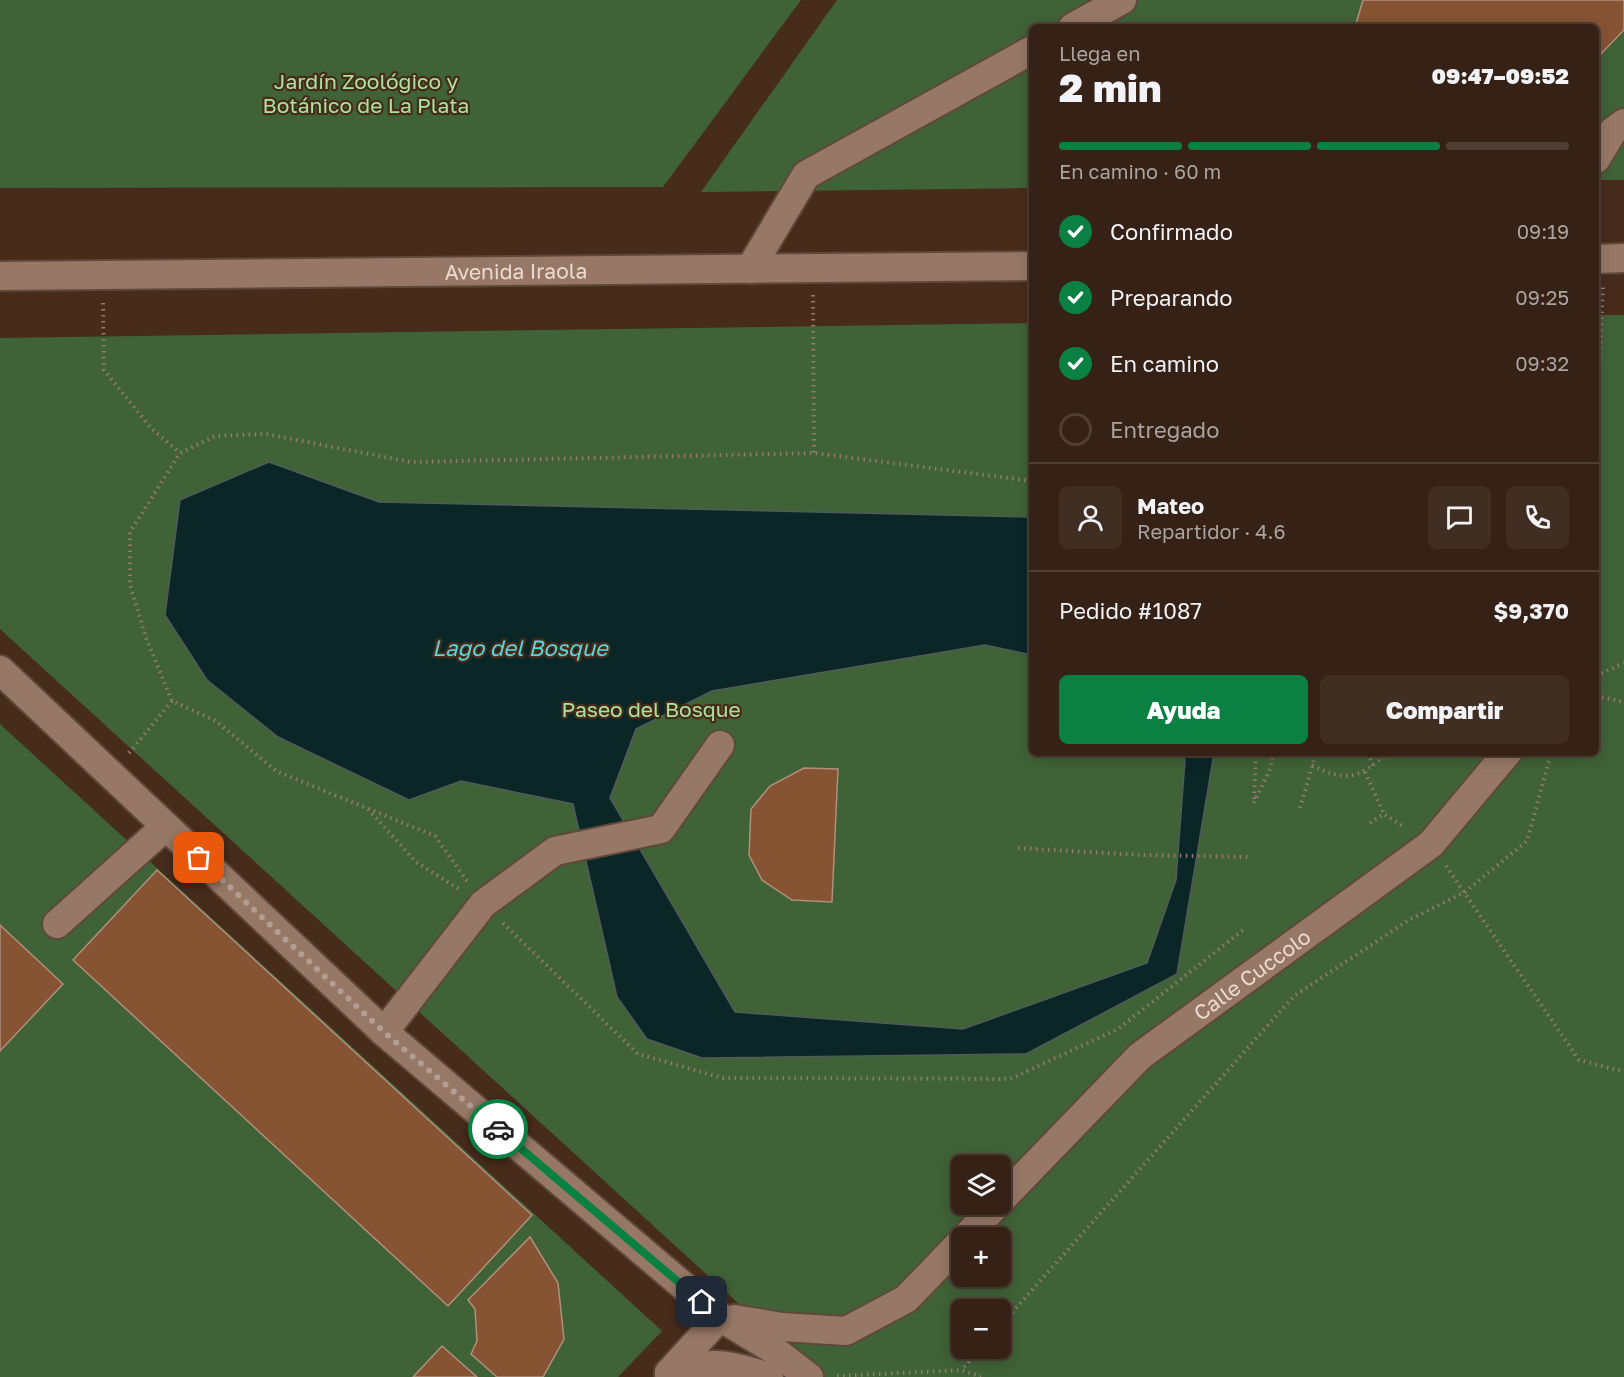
<!DOCTYPE html>
<html lang="es">
<meta charset="utf-8">
<style>
:root{--surface:#352115;--page:#402e22;--text:#f1f3f6;--muted:#aaa3a0;--line:#4f3e34;--accent:#0b8043}
body{margin:0;font-family:"Golos Text",sans-serif;background:var(--page);color:var(--text);height:100vh;display:flex;flex-direction:column;font-size:22px;white-space:nowrap}
*{box-sizing:border-box;margin:0}
p{font-size:20px;color:var(--muted)}
.icon{flex:none;width:33px;height:33px;fill:none;stroke:currentColor;stroke-width:2;stroke-linecap:round;stroke-linejoin:round}
.map{position:relative;flex:1;overflow:hidden}
.details{position:absolute;left:1029px;top:24px;width:570px;height:732px;display:flex;flex-direction:column;background:var(--surface);border-radius:9px;box-shadow:0 3px 15px #0003,0 0 0 2px var(--line)}
.details>*{flex:none}
.fabs{position:absolute;left:951px;top:1155px;display:grid;gap:12px}
.fabs a{display:grid;place-items:center;width:60px;height:60px;border-radius:9px;background:var(--surface);box-shadow:0 3px 15px #0003,0 0 0 2px var(--line);font-size:30px}
.pin{position:absolute;display:grid;place-items:center;width:51px;height:51px;color:#fff;margin:-26px;border-radius:12px;box-shadow:0 3px 9px #0006}
.courier{position:absolute;display:grid;place-items:center;width:60px;height:60px;margin:-30px;border:4px solid #0b8043;border-radius:50%;background:#fff;color:#222;box-shadow:0 2px 8px #0007}
.summary em{font-style:normal;font-weight:800}
.summary div{display:flex;flex-direction:column-reverse}
.summary{display:flex;align-items:center;justify-content:space-between;height:102px;padding:0 30px}
h1{font-size:39px;font-weight:800;line-height:45px}
.bar{display:grid;grid-template-columns:repeat(4,1fr);gap:9px 6px;align-content:center;height:72px;padding:0 30px}
.bar i{height:8px;border-radius:4px;background:var(--line)}
.bar .active{background:var(--accent)}
.bar p{grid-column:span 4}
.line{display:flex;align-items:center;gap:15px;padding:0 30px;border-top:2px solid var(--line)}
.line div{flex:1}
.round{display:grid;place-items:center;flex:none;width:63px;height:63px;border-radius:9px;background:var(--page)}
ol{padding:0 30px;list-style:none}
li{display:flex;align-items:center;gap:18px;height:66px}
li p{margin-inline-start:auto}
li .icon{padding:6px;border-radius:50%;background:var(--accent);color:#fff;stroke-width:4}
li:last-child{color:var(--muted)}
li i{width:33px;height:33px;border:3px solid var(--line);border-radius:50%}
.primary-button{display:flex;gap:12px;margin-top:auto;padding:12px 30px}
.primary-button a{flex:1;height:69px;border-radius:9px;background:var(--accent);color:#fff;font-size:24px;font-weight:800;line-height:69px;text-align:center}
.primary-button a+a{background:var(--page);color:var(--text)}
.map>svg:first-child{display:block}
</style>
<div class="map">
<svg width="1624" height="1377" viewBox="0 0 1624 1377">
<rect width="100%" height="100%" fill="#472c1c"/>
<path fill="#406237" fill-rule="evenodd" d="M0,0H801L663,187L0,188Z
M837,0H1624V180H1596V27H1032V188L701,192Z
M1596,315H1624V1377H819L0,629V338L1032,323V753H1596ZM962,1166H1000V1204H962ZM962,1238H1000V1276H962ZM962,1310H1000V1348H962Z
M0,724L662,1331L618,1377H0Z"/>
<path fill="#0b2627" stroke="#4e5c5a" stroke-width="1.5" d="M269,462L379,502L1032,517V655L985,645L712,691L636,729L610,798L735,1012L963,1029L1147,963L1176,880L1185,760L1183,753H1214L1177,974L1026,1054L702,1058L647,1039L617,997L573,804L461,781L409,800L278,737L207,680L165,615L180,500Z"/>
<path fill="#865333" stroke="#b0907d" stroke-width="1.5" d="M1363,0H1624V30L1596,59V27H1355Z
M804,768L838,769L832,902L792,900L762,880L749,855L751,809L770,786Z
M157,870L532,1215L448,1306L73,960Z
M0,925L63,984L0,1051Z
M530,1237L558,1283L564,1339L543,1377H497L471,1354L477,1341L475,1309L468,1300Z
M442,1346L477,1377H413Z"/>
<g fill="none" stroke-linecap="round" stroke-linejoin="round">
<g stroke="#5e483a" stroke-width="32">
<g id="minor">
<path d="M1073,27L1122,0"/>
<path d="M1596,159L1613,131L1624,123"/>
<path d="M1596,259L1624,258"/>
<path d="M750,269L806,175L1032,50"/>
<path id="s1" d="M0,276L1032,266"/>
<path d="M0,670L384,1032L720,1317L774,1350L809,1377"/>
<path d="M57,924L165,827"/>
<path d="M384,1032L483,904L555,851L661,829L720,745"/>
<path id="s2" d="M1000,1201L1140,1056L1431,844L1507,753"/>
<path d="M965,1238L997,1204"/>
<path d="M734,1319L782,1327L846,1331L906,1299L962,1241"/>
<path d="M669,1373C713,1360 727,1364 769,1377"/>
<path d="M669,1373L720,1317"/>
</g>
</g>
<path stroke="#927b6e" stroke-width="4" stroke-dasharray="1.5 4.5" stroke-linecap="butt" d="M813,295L814,453
M103,303L104,370L151,428L180,453
M1596,439L1603,287
M1596,676L1624,663
M1596,696L1624,702
M129,753L172,701
M1368,753L1373,766
M1312,765C1346,783 1359,778 1388,753
M1365,772L1384,814
M1254,799L1256,753
M1254,803L1271,767L1273,753
M1300,808L1316,753
M368,809L416,862L459,889
M1370,823L1384,814L1404,827
M1018,848L1140,855L1252,857
M1446,866L1579,1060L1624,1072
M467,881L435,836L276,771L216,721L172,701L146,638L130,585V532L180,453L215,436L266,434L411,462L814,453L1032,481
M503,923L638,1054L723,1078L1010,1079L1118,1029L1243,930
M1000,1326L1294,996L1409,920L1465,892L1527,841L1551,753
M981,1348L962,1370L981,1377
M837,1376L962,1370"/>
<use href="#minor" stroke="#977866" stroke-width="28"/>
</g>
<g fill="none" stroke-linecap="round" stroke-linejoin="round">
<path stroke="#b29e92" stroke-width="6" stroke-dasharray="0 10.8" d="M199,858L384,1032L498,1129"/>
<path stroke="#0b8043" stroke-width="8" d="M498,1129L702,1302"/>
</g>
<g text-anchor="middle" dominant-baseline="central" stroke-width="4.5" stroke-linejoin="round" paint-order="stroke">
<g font-size="21" fill="#aae39c" stroke="#472c1c">
<text x="366" y="81">Jardín Zoológico y<tspan x="366" dy="24">Botánico de La Plata</tspan></text>
<text x="651" y="709">Paseo del Bosque</text>
</g>
<g font-size="21" fill="#ecdbd1" stroke="#472c1c">
<text stroke="none"><textPath href="#s1" startOffset="516">Avenida Iraola</textPath></text>
<text stroke="none"><textPath href="#s2" startOffset="340">Calle Cuccolo</textPath></text>
</g>
<g font-size="22" font-style="italic" fill="#56d7db" stroke="#472c1c">
<text x="520" y="647">Lago del Bosque</text>
</g>
</g>
</svg>
<div class="fabs">
<a><svg class="icon" aria-label="layers" viewBox="0 0 24 24"><path d="M12 4l9 5-9 5-9-5zM3 14l9 5 9-5"/></svg></a>
<a>+</a>
<a>−</a>
</div>
<div class="pin" style="left:199px;top:858px;background:#ea580c"><svg class="icon" aria-label="bag" viewBox="0 0 24 24"><path d="M5 8h14l-1 12H6zM9 8a3 3 0 0 1 6 0"/></svg></div>
<div class="pin" style="left:702px;top:1302px;background:#1f2937"><svg class="icon" aria-label="home" viewBox="0 0 24 24"><path d="M3 11l9-7 9 7M6 9v11h12V9"/></svg></div>
<div class="courier" style="left:498px;top:1129px"><svg class="icon" aria-label="car" viewBox="0 0 24 24"><path d="M5 17H2v-5l4-1 3-4h7l3 4 3 1v5h-3M9 17h6M6 11h13"/><circle cx="7" cy="17" r="2"/><circle cx="17" cy="17" r="2"/></svg></div>
<section class="details">
<div class="summary"><div><h1>2 min</h1><p>Llega en</p></div><em>09:47–09:52</em></div>
<div class="bar"><i class="active"></i><i class="active"></i><i class="active"></i><i></i><p>En camino · 60 m</p></div>
<ol>
<li><svg class="icon" aria-label="check" viewBox="0 0 24 24"><path d="M5 12l5 5 9-10"/></svg>Confirmado<p>09:19</p></li>
<li><svg class="icon" aria-label="check" viewBox="0 0 24 24"><path d="M5 12l5 5 9-10"/></svg>Preparando<p>09:25</p></li>
<li><svg class="icon" aria-label="check" viewBox="0 0 24 24"><path d="M5 12l5 5 9-10"/></svg>En camino<p>09:32</p></li>
<li><i></i>Entregado</li>
</ol>
<div class="line" style="height:108px"><a class="round"><svg class="icon" aria-label="person" viewBox="0 0 24 24"><circle cx="12" cy="8" r="4"/><path d="M4 21q1-7 8-7t8 7"/></svg></a><div><b>Mateo</b><p>Repartidor · 4.6</p></div><a class="round"><svg class="icon" aria-label="chat" viewBox="0 0 24 24"><path d="M4 5h16v11H9l-5 4z"/></svg></a><a class="round"><svg class="icon" aria-label="phone" viewBox="0 0 24 24"><path d="M5 4h4l2 5-3 2q2 4 5 5l2-3 5 2v4C11 20 4 13 5 4z"/></svg></a></div>
<div class="line" style="height:78px"><div>Pedido #1087</div><b>$9,370</b></div>
<div class="primary-button"><a>Ayuda</a><a>Compartir</a></div>
</section>
</div>
